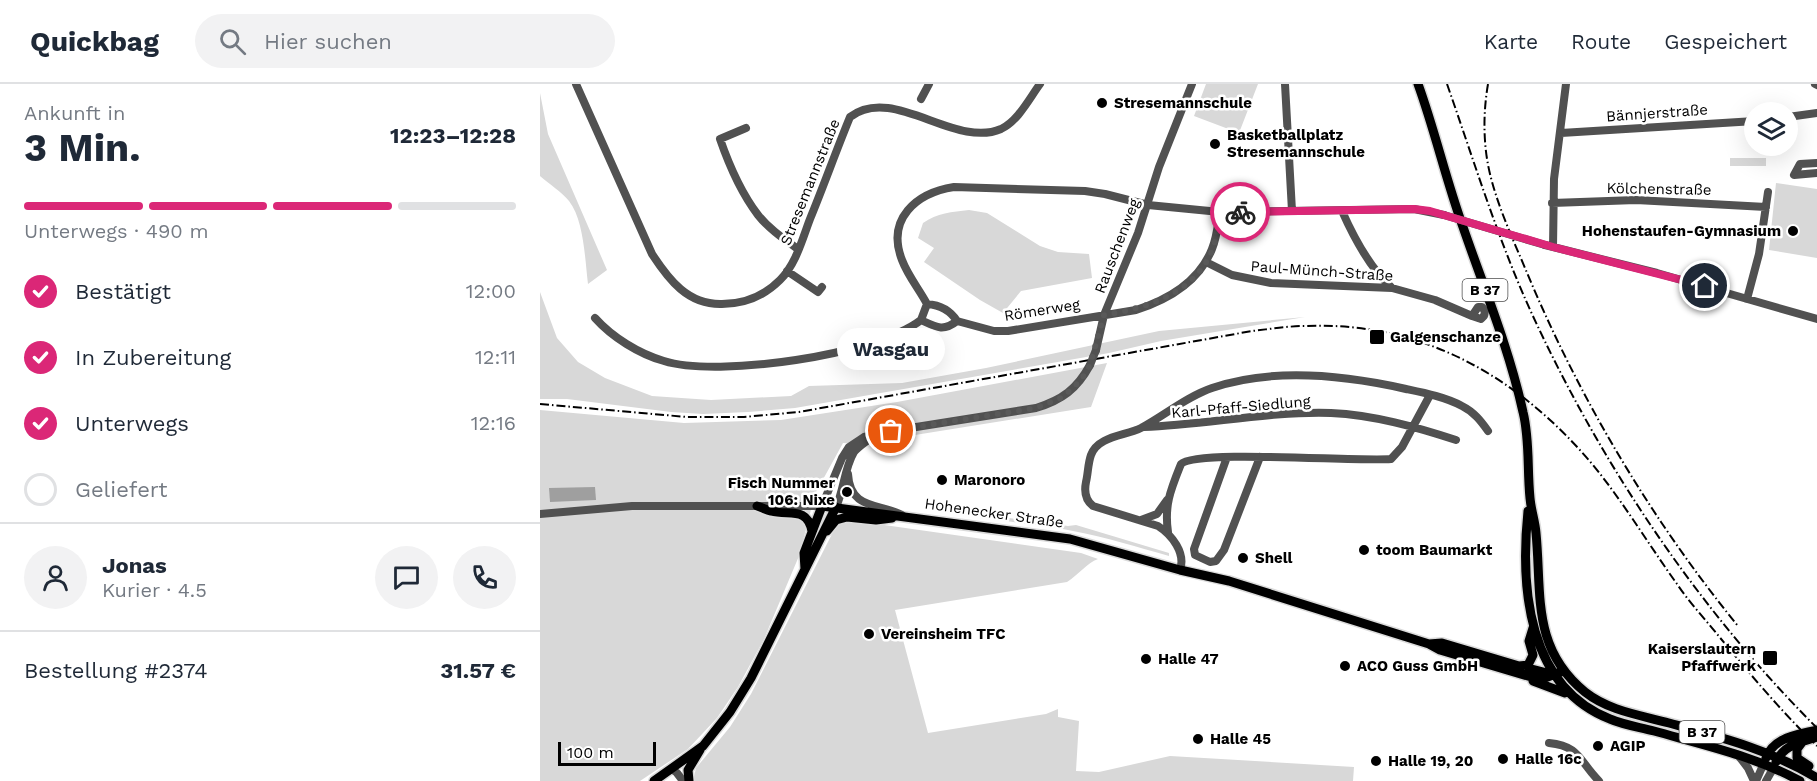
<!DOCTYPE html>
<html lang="de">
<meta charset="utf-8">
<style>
:root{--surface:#fff;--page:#f2f2f3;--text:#1f2937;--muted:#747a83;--line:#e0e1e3;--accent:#db2777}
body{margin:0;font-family:"Work Sans",sans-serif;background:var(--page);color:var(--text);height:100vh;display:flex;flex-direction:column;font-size:22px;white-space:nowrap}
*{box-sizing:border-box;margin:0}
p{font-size:20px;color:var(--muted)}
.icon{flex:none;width:33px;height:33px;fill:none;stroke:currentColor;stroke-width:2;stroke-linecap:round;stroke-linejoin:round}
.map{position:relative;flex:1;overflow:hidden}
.panel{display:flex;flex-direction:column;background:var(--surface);width:540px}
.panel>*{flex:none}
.buttons{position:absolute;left:1204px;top:18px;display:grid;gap:12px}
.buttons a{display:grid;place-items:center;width:54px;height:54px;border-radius:50%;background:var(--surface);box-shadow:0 6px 24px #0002;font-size:30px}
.scale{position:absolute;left:18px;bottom:15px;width:98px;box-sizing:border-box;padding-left:6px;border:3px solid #000;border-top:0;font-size:16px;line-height:21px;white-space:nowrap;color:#000;-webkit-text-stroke:4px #fff;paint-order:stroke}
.pin{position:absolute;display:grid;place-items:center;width:51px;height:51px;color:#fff;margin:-26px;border:3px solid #fff;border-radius:50%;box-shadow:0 2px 6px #0007}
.courier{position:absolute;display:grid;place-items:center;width:60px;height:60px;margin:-30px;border:4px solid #db2777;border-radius:50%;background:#fff;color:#222;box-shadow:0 2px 8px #0007}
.bubble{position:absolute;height:42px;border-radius:21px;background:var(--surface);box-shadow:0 6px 24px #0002;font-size:20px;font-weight:700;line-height:42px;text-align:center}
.head em{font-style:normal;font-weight:700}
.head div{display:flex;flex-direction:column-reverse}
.head{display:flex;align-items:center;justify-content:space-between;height:102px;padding:0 24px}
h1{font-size:39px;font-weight:700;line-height:45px}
.bar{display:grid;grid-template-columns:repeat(4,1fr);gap:9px 6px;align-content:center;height:72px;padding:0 24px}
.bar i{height:8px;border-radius:4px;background:var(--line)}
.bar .current{background:var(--accent)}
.bar p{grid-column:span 4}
.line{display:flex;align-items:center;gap:15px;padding:0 24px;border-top:2px solid var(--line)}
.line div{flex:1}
.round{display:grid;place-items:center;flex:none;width:63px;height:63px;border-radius:32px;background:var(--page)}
ol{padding:0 24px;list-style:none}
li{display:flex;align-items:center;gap:18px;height:66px}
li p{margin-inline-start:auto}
li .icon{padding:6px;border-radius:50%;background:var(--accent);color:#fff;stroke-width:4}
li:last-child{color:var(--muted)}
li i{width:33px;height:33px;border:3px solid var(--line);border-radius:50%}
header{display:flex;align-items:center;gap:36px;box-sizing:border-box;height:84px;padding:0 30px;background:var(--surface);border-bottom:2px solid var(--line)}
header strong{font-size:28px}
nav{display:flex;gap:33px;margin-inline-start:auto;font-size:21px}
.search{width:420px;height:54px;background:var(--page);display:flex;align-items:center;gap:15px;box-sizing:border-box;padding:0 21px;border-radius:33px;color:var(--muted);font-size:22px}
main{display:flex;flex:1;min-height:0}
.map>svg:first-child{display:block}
</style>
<header>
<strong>Quickbag</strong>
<div class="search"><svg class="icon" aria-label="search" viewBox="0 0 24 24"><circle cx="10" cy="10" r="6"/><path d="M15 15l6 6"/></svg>Hier suchen</div>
<nav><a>Karte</a><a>Route</a><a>Gespeichert</a></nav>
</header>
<main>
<section class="panel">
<div class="head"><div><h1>3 Min.</h1><p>Ankunft in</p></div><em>12:23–12:28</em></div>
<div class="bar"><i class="current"></i><i class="current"></i><i class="current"></i><i></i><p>Unterwegs · 490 m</p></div>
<ol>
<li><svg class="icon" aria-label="check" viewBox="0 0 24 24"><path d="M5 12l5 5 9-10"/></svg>Bestätigt<p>12:00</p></li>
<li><svg class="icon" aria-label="check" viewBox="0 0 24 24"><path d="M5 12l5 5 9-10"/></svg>In Zubereitung<p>12:11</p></li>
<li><svg class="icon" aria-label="check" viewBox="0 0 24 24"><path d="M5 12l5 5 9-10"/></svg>Unterwegs<p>12:16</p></li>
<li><i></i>Geliefert</li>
</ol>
<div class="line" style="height:108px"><a class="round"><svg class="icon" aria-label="person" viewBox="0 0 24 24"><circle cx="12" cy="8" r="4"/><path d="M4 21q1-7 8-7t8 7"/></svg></a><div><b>Jonas</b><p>Kurier · 4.5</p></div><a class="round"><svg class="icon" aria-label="chat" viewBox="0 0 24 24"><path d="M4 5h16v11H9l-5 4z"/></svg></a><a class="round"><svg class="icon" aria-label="phone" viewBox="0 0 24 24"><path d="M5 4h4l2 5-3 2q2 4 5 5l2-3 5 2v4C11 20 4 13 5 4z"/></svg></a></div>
<div class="line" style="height:78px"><div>Bestellung #2374</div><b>31.57 €</b></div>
</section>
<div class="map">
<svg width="1277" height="697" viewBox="0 0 1277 697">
<rect width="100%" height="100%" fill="#fff"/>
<path fill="#d8d8d8" d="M666,0H718L699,49L654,32Z
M0,9L8,50L67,186L48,200C45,176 44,136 29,117C22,108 9,100 0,92Z
M1190,74H1226V82H1190Z
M1236,99L1277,105V174L1229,166Z
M429,126L447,129L500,162L518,168L549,170L552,194L481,207L463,229L440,216L384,178L394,164L378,154L383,139C397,129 412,128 429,126Z
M0,208L17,254L38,278L65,294L112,312L171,316L251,312L269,302L362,299L446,284L619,247L765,233L621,257L569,269L255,324L208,328L163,330L131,328L27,315H0Z
M567,279L551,323L350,355L330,361L303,359L275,410L259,472L224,555L198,603L177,634L148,665L100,697H0V326L144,339L241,336L357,318Z
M432,425L440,430L528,442L536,441L629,469V472C597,463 566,453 533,447C500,440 465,439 432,430Z
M316,437L541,469L558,475C547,479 538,491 527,498L355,526L388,649L506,630L518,625V633L539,637L536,687L559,688L630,672L814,683L813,697H153L156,684L190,643L211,610L293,448L299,440Z"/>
<path fill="#9f9f9f" d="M55,403L56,416L10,418L9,404Z"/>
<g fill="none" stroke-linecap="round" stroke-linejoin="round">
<g stroke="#dbdbdb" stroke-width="12">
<path id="major" d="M878,0C895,47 906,96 923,143C944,204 969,264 983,328C990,356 987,385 990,414C991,426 995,437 996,449C1002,510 991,564 1045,608C1069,627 1100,631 1129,639C1180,653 1231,666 1277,694
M217,422C221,423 226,426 231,427C249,432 267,422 272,447
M988,427C980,504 988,603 1070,635C1084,641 1099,643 1114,647C1164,661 1214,672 1260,697
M287,447L296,436L307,433L336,436L352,434
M265,485L264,469L282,422L530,455L640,486L689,497L889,560L900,566L998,595L1005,594L1023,587
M889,560L902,559L979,582L1015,591
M979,582L988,581L993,571L989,557L993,544
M993,597L1025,609
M1263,657L1257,665V674L1269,682
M1226,674C1234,653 1257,651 1277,646
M1236,678C1243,661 1261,658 1277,653
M114,697L163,662L190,628L211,594L296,423
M149,697L148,686L160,666"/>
</g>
<path stroke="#515151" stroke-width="8" d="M36,0L112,170C129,196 148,221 182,220C204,220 224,212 240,196C256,180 262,156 270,135C284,101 296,67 310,33C353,0 415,65 461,45C478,37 489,15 500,0
M745,0L752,127
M1275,0L1277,1
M381,15L389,0
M1248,33L1277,29
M206,44L180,55C189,81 202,110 218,131C229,145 244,155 258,165
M1021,49L1215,37
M1277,79L1260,80L1254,91L1277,89
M1012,119L1096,116L1226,123
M802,127C814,154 829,183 851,203
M1005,161L1117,189L1277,235
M1013,163L1014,95L1026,0
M666,178L692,191L731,199L852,204L895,216L932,232
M247,187L278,208L282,203
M1207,215L1219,170L1228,108
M938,223H942L945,227L944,232L941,235L932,232Z
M55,234C72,253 99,270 124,277C178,294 336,271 381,236L387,220C379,205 368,192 362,176C346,135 376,109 414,103L545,107L565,110L608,121L680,128L874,125L904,131
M381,236C396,243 403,248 417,237C410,226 400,221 387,220
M417,237L454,247H468L596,226C627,216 659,198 672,165C677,153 678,140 680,128
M556,266L564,231L598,149L619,83L652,0
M604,343C666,341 728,327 791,329C834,331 876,343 916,356
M687,373L654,465L655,471L670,478L676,477L684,466L720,373
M308,390C310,426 339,419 362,431
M296,423C304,406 304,385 314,368C319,362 326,358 332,353
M0,430L92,422H282L302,374L309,363L324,353L351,347L496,324C522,316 537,305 550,281
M601,436L617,430L627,416
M628,448C624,421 631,405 641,380C656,365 818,378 851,375L862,363L890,311
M640,486C646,469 632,451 618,442L553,422C545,416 544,408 546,398C548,390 548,379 551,371C558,352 585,352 601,344C625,331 646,313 672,304C733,283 804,291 866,305C885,309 905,313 922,322C934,328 941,337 948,347
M1009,659C1040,662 1039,677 1059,697
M1198,671L1208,684L1214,697
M132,685L137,689L143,697
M1216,697L1224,679
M1226,697L1234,683"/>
<use href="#major" stroke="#000" stroke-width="9"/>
<path stroke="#000" stroke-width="2" stroke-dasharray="9 3 1.5 3" stroke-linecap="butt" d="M907,0C934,77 958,156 992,230C1062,382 1159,526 1277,644
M948,0C943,29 943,61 950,90C958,123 972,153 985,184C1038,312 1110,434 1198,542
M0,320L147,333H204L259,328L712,247C730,245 748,242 766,242C883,237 980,294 1053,381C1084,419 1109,461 1137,500C1149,518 1164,534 1177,550C1209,589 1241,627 1277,662"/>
<path stroke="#515151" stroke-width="8" d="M904,131L1005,161
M550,281L556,266"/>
</g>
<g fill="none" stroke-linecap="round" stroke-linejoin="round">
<path stroke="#595959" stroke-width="6" stroke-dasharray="0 10.8" d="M351,347L496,324L523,313L541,296L550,281L564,231C608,224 656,209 673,164C677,152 678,140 680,128H700"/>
<path stroke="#db2777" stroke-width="8" d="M700,128L874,125L890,127L1013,163L1165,202"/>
</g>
<g fill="#000" stroke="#fff" stroke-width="2">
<circle cx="562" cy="19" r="6"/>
<circle cx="675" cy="60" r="6"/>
<circle cx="1253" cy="147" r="6"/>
<rect x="829" y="245" width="16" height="16" rx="3"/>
<circle cx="402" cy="396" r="6"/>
<circle cx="307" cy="408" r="6"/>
<circle cx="824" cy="466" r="6"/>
<circle cx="703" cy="474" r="6"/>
<circle cx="329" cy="550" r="6"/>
<rect x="1222" y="566" width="16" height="16" rx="3"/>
<circle cx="606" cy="575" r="6"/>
<circle cx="805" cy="582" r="6"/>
<circle cx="658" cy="655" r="6"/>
<circle cx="1058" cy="662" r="6"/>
<circle cx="963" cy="675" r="6"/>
<circle cx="836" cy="677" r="6"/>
</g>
<g text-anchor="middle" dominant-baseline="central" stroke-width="5" stroke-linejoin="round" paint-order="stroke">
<g fill="#fff" stroke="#4c4c4c" stroke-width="1.5">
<rect x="922.5" y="195" width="45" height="22" rx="4.5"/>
<rect x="1139.5" y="637" width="45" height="22" rx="4.5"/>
</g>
<g font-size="14" font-weight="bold" fill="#000">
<text x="945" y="206">B 37</text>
<text x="1162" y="648">B 37</text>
</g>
<g font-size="15" font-weight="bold" fill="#000" stroke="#fff" text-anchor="start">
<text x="574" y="19">Stresemannschule</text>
<text x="687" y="51">Basketballplatz<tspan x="687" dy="17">Stresemannschule</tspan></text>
<text x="1241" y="147" text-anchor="end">Hohenstaufen-Gymnasium</text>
<text x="850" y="253">Galgenschanze</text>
<text x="414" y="396">Maronoro</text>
<text x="295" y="399" text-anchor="end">Fisch Nummer<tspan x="295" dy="17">106: Nixe</tspan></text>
<text x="836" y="466">toom Baumarkt</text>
<text x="715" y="474">Shell</text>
<text x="341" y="550">Vereinsheim TFC</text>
<text x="1216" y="565" text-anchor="end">Kaiserslautern<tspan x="1216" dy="17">Pfaffwerk</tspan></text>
<text x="618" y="575">Halle 47</text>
<text x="817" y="582">ACO Guss GmbH</text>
<text x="670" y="655">Halle 45</text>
<text x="1070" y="662">AGIP</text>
<text x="975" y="675">Halle 16c</text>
<text x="848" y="677">Halle 19, 20</text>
</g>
<g font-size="15" fill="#000" stroke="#fff">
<text transform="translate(1117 29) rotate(-4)">Bännjerstraße</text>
<text transform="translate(270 98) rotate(-68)">Stresemannstraße</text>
<text transform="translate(1119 105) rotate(1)">Kölchenstraße</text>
<text transform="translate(577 162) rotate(-69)">Rauschenweg</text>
<text transform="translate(782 187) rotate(4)">Paul-Münch-Straße</text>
<text transform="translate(502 226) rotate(-9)">Römerweg</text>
<text transform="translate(701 323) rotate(-5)">Karl-Pfaff-Siedlung</text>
<text transform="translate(454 429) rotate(8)">Hohenecker Straße</text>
</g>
</g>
</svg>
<div class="buttons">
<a><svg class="icon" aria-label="layers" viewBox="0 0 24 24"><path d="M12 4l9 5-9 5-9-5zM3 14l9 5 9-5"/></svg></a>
</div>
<div class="scale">100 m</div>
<div class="pin" style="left:351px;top:347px;background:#ea580c"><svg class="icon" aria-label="bag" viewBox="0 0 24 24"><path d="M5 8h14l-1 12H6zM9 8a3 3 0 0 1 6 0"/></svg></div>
<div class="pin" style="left:1165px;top:202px;background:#1f2937"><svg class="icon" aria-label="home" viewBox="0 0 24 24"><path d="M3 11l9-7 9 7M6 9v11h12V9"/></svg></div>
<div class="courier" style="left:700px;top:128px"><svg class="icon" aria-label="bike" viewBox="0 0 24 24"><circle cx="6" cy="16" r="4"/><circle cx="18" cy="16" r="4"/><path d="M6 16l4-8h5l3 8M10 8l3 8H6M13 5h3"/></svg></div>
<div class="bubble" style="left:297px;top:244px;width:108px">Wasgau</div>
</div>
</main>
